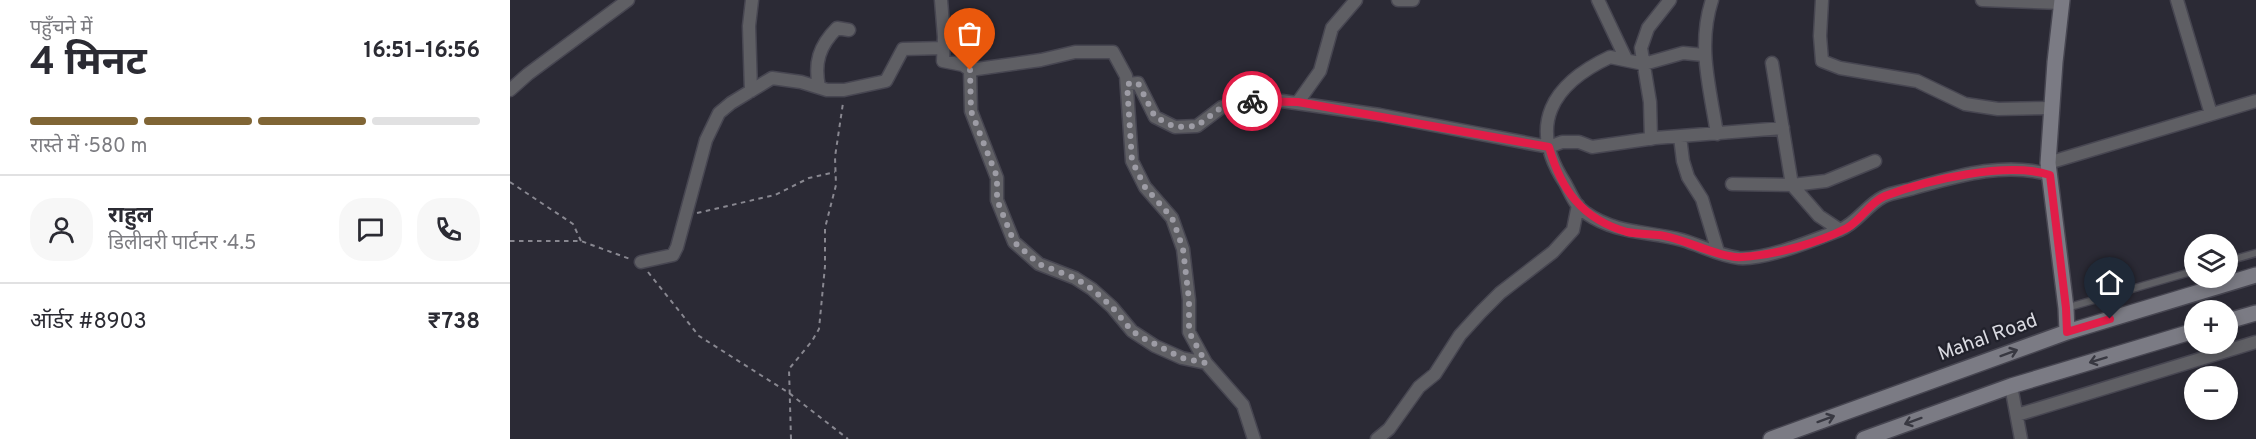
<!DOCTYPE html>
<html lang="hi">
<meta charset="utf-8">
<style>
:root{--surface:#fff;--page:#f7f7f7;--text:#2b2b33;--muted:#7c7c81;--line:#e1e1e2;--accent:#806535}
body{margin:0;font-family:Overpass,"Noto Sans Devanagari",sans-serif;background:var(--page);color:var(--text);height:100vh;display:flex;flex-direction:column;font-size:22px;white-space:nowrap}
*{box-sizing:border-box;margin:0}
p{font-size:20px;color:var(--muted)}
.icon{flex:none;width:33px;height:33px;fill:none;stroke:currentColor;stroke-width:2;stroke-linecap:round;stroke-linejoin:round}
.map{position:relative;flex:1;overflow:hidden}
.details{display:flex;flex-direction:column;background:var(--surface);width:510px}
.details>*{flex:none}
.fabs{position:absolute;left:1674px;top:234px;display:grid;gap:12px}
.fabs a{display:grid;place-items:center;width:54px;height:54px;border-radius:50%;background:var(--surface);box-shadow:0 3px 9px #0003;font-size:30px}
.pin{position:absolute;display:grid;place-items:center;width:51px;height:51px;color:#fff;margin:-62px -26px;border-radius:50% 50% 50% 0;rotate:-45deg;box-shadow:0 0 6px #0007}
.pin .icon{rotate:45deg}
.courier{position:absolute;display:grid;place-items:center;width:60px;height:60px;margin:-30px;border:4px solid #e11d48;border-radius:50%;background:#fff;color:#222;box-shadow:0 2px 8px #0007}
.headline em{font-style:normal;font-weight:700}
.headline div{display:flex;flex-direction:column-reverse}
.headline{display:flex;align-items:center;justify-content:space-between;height:102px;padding:0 30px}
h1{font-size:39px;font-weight:700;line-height:45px}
.bar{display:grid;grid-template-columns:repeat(4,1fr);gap:9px 6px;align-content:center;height:72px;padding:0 30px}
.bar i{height:8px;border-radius:4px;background:var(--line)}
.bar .selected{background:var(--accent)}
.bar p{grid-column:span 4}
.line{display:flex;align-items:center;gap:15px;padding:0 30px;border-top:2px solid var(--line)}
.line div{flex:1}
.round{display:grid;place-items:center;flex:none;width:63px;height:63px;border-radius:24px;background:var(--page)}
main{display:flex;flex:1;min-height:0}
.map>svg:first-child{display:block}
</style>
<main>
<section class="details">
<div class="headline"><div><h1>4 मिनट</h1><p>पहुँचने में</p></div><em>16:51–16:56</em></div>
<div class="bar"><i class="selected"></i><i class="selected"></i><i class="selected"></i><i></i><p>रास्ते में · 580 m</p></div>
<div class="line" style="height:108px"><a class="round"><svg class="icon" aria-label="person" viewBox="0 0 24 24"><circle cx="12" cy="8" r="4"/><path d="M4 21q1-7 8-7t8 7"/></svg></a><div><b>राहुल</b><p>डिलीवरी पार्टनर · 4.5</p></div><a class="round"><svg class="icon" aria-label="chat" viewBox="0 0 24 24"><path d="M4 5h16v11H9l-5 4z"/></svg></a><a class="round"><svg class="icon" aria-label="phone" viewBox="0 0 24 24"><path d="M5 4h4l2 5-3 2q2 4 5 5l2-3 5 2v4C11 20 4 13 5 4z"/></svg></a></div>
<div class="line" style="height:78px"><div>ऑर्डर #8903</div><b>₹738</b></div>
</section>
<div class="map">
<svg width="1746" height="439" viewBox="0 0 1746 439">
<rect width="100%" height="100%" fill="#2b2a35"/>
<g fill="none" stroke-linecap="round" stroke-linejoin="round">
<g stroke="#474651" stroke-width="9">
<path id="lane" d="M1718,261L1746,253
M1556,308L1684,271"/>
</g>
<g stroke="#474651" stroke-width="15">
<path id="street" d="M431,0L434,37L433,61L453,65L460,70
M888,0H903
M1088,0L1116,59
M1202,0C1187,46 1200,88 1207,134
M1312,0L1310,36L1312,61L1330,68L1407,81L1455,104L1488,109L1542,108
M1472,0L1552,3
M1667,0L1701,114
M1194,55L1173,53L1134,64L1100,57C1042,84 1017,125 1055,183C1061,194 1065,206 1076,213C1106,234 1138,231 1172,240C1190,245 1209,256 1229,258C1256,260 1304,240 1330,230C1347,223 1357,205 1373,197C1382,192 1395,191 1404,188C1447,176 1496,161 1540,175
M1262,63L1282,185L1316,181L1365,161
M617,84L628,83L645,117L665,127L687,126L712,107L740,101H772L870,115L1039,147L1052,142H1069L1082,147L1145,138L1273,128
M309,87C304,63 309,46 327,28L339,30
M0,90L18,74L118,0
M241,91L239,26L242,0
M788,102L810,71L822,28L846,0
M1170,137L1173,161L1178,177L1192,199L1208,252
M1141,139L1140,102L1131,48L1138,28L1160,0
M1538,163L1746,101
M1222,184L1282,185L1309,216L1330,230
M131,262L163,255L167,247L196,140L209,113L221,103L262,78L291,82L317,90H334L376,81L393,49L434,48
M696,363L672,358L645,346L622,331L602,307L582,289L565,278L529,264L504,242L487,200V178L461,111L460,70L531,60L565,52H603L616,76L622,161L635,187L662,218L673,249L679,300V332L696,363L733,405L744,439
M1501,386L1511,439
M1507,415L1746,342
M867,439L879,429L909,387L925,374L950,335L971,312L990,293L1043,252L1063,230L1068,205"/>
</g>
<g stroke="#474651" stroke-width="18">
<path id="secondary" d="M1552,0L1545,62L1538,163L1556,308L1557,332
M1718,321L1746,313
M1261,439L1557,332L1746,275
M1354,439L1501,386L1684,331"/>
</g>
<path stroke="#888790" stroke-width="2" stroke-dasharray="4.5 4.5" stroke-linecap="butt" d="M0,182L63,224L71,241
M187,213L265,195L299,178L325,172
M0,241H71L120,259
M138,272L189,336L279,393L338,439
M281,439L279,369L302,341L309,329L315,266V228L326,185L325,157L333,103"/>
<use href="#lane" stroke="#5f5f64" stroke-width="6"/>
<use href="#street" stroke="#5f5f64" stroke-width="12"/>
<use href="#secondary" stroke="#7b7b84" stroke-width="15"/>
</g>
<defs><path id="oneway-shaft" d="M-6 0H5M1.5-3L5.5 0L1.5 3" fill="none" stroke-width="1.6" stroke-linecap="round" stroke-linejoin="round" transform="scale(1.5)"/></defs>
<g stroke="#383841">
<use href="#oneway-shaft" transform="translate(1499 353) rotate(-20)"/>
<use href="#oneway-shaft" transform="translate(1588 360) rotate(163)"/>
<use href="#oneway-shaft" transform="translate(1316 419) rotate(-20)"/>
<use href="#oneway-shaft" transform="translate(1403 421) rotate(160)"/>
</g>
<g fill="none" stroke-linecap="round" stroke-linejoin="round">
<path stroke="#9d9ca5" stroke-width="6" stroke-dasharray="0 10.8" d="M460,70L461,111L487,177V200L504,242L529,264L565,278L582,289L602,307L622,331L633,338L672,358L696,363L679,332V300L673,249L668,234L662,218L635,187L622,161L617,84L628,83L645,117L665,127L687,126L712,107L742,101"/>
<path stroke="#e11d48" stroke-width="8" d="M742,101L788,102L1039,147C1051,190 1072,219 1117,232C1128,234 1139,234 1149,235C1174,238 1210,259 1232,257C1265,255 1308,243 1337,228C1351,220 1360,202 1375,196C1417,180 1497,161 1540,175L1556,308L1557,332L1600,319"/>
</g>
<g text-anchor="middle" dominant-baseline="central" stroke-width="4.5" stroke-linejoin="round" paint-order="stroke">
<g font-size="20" fill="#dadae1" stroke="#21212b">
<text transform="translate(1478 338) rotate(-20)">Mahal Road</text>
</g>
</g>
</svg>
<div class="fabs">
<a><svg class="icon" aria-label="layers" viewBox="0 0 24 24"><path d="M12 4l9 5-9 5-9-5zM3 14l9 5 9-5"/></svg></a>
<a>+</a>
<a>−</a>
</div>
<div class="pin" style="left:460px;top:70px;background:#ea580c"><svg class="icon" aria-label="bag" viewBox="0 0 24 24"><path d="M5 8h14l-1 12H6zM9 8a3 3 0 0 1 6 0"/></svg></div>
<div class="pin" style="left:1600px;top:319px;background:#1f2937"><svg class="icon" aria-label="home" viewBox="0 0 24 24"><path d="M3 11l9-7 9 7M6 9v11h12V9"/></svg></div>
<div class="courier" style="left:742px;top:101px"><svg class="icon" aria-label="bike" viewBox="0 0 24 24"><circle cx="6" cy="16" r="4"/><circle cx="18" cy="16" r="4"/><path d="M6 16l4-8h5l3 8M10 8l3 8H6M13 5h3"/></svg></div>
</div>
</main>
